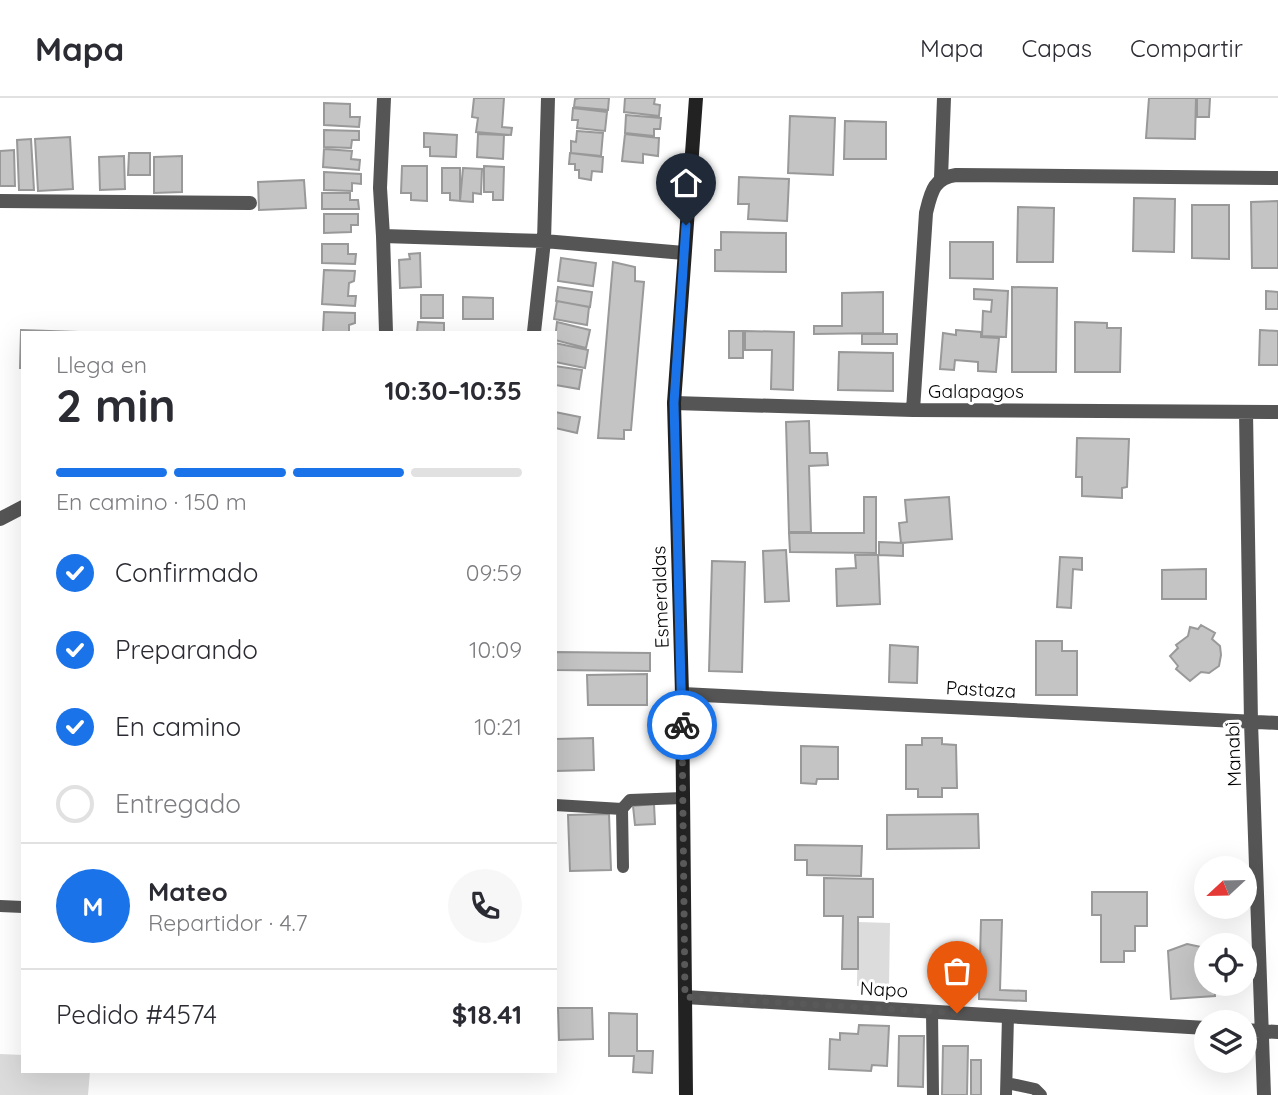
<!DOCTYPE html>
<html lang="es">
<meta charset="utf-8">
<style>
:root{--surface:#fff;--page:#f7f7f7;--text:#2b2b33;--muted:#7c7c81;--line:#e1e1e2;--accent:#1a73e8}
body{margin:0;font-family:Quicksand,sans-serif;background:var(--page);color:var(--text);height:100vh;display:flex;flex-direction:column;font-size:26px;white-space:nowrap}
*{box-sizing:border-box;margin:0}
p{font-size:23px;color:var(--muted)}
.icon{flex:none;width:38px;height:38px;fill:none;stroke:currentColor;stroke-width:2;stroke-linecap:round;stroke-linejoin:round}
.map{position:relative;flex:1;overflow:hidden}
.sheet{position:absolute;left:21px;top:233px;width:536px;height:742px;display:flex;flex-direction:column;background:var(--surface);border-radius:0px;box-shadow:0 7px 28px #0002}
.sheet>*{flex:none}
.needle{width:46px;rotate:248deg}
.fabs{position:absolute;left:1194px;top:758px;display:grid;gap:14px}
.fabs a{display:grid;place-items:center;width:63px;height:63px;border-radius:50%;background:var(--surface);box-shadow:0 7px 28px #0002;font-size:35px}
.pin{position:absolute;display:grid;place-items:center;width:60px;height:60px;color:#fff;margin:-72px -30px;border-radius:50% 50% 50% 0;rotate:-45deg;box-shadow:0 0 7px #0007}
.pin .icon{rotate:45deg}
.courier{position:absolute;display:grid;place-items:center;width:70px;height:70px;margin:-35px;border:5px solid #1a73e8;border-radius:50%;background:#fff;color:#222;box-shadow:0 2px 9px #0007}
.overview em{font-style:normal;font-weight:700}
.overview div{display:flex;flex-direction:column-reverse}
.overview{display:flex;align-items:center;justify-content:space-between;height:119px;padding:0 35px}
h1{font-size:46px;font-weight:700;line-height:52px}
.bar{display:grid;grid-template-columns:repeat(4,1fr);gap:10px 7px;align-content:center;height:84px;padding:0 35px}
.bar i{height:9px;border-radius:5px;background:var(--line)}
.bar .active{background:var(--accent)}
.bar p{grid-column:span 4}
.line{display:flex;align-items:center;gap:18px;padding:0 35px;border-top:2px solid var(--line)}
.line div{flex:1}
.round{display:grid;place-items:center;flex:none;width:74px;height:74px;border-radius:37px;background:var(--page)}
ol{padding:0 35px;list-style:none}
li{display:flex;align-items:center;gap:21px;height:77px}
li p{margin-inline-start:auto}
li .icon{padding:7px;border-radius:50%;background:var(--accent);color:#fff;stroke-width:4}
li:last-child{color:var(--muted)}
li i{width:38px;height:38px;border:4px solid var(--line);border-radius:50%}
header{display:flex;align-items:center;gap:42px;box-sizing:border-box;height:98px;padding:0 35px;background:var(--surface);border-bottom:2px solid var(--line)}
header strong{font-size:33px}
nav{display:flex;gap:38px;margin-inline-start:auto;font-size:24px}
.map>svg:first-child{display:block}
</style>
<header>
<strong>Mapa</strong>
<nav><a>Mapa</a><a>Capas</a><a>Compartir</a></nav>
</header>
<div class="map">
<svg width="1278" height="997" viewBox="0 0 1278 997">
<rect width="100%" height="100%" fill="#fff"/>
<path fill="#dcdcdc" d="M858,824L890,825L889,889L857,888Z
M0,956L23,957V973H90L88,997H0Z"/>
<path fill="#c4c4c4" stroke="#999" stroke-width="2" d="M474,0H504L502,29L512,30L511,37L476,34L478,20L472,19Z
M580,0H609L608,12L574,9L575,1Z
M625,0H655L654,6L660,7L659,18L624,14Z
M1149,0H1196L1195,41L1146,40Z
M1197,0H1210L1209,19H1197Z
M324,5L350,6V19H360L359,29L324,27Z
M573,10L607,14L605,33L577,30L578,22H572Z
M626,17L661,20L660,31H654V38L625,35Z
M790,18L835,20L833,77L788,75Z
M845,23L886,24V61H844Z
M324,32L359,33V42H352L351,50L324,49Z
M577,33L603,35L601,58L571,55V43L576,44Z
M424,35L457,37L456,59L430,58V49H424Z
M478,36L504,37L503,61L477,59Z
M625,36L659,40L658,58L643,56V65L622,63Z
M70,39L73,91L38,93L35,41Z
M31,41L34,92H19L17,42Z
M324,51L352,53L351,61L360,62L359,72L323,69Z
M14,52L15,88H0V53Z
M129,55H150V77H128Z
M570,55L603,59L602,74L592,73L591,82L579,80V72H575V66H569Z
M124,58L125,91L100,92L99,59Z
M182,58V94L154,95V59Z
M402,68H427V103L411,102V95H401Z
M484,68L504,69L503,102H493V94H484Z
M442,70H460V103L450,102V95H442Z
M463,70L482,71L481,96L473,95V104L460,103Z
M324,74L361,76V86L352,85V93L324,92Z
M739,79L789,81L787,123L748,121L749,106H738Z
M304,82L306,110L259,112L258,84Z
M322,95H350V102H358L359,111H322Z
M1134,100L1175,101L1174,154L1133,153Z
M1278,103V170H1252L1251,104Z
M1192,107H1229V161L1192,160Z
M1018,109L1054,110L1053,164H1017Z
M324,116H358V127H351V134L324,135Z
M721,134L786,135V174L715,173V152H721Z
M950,144H993V181L950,180Z
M322,146H348V156H356L355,166L322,165Z
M420,155L421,189L400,190L399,162L410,161L409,156Z
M561,160L596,165L593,188L558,183Z
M613,164L635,169V183L644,184L631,332H624V341L598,340Z
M324,172L355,173L354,183L349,185L348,198H356L355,208L322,206Z
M558,189L592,194L590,209L556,203Z
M1012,189L1057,190L1056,274H1012Z
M974,191L1008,193L1006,239L982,238L983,213L991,214L992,202L974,201Z
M1266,193L1278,194V211H1266Z
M883,194V235L814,236V228H842V195Z
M421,197H443V220H421Z
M463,199L493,200V221H463Z
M557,203L589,209L587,227L554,221Z
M324,214L355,215V225L349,227V234H323Z
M418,224L444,225V234H417Z
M557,224L590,232L586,250L555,242Z
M1075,224L1107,225V230H1121L1120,274H1075Z
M21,232L79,234H23V270H20Z
M956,232L981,234V239L999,240L996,274L978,273V264L955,262L954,272L940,271L943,235L956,237Z
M1260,232L1278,233V267H1259Z
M729,233H743V260H729Z
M745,233L794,234L793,292L771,291L772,252H745Z
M862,236H897V246H862Z
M555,245L588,252L585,270L555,264Z
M839,254L893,255V293L838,292Z
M555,268L582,272L579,291L555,287Z
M555,314L580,319L577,335L555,330Z
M809,323L810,355H827L828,367L809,368L811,434H789L786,324Z
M1077,340L1129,341L1127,389L1122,390V400L1082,398V379H1076Z
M864,399H876V455L790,454L789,435H864Z
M949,399L952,441L901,445L899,425L907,424L905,402Z
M879,444L903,445V458L879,457Z
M786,452L789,503L765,504L763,453Z
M855,457H878L880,506L837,508L836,471L856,470Z
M1060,459L1082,460V472L1073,471L1071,510L1057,509Z
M712,463L745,464L742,574L709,573Z
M1206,471V501H1162V472Z
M1201,527L1215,535L1212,541L1220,548L1221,557L1219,568L1209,575L1201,574L1190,583L1176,571L1178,568L1170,558L1178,550L1176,547L1188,538L1190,529L1198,531Z
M1036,543H1062V553H1077V597H1036Z
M890,547L918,549L917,585L889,584Z
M555,554L650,555V573L555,572Z
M647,576V607H588L587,577Z
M593,640L594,672L555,673V641Z
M922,640H942V646L956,647L957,690H942V699H918V691H906V647H922Z
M801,648L838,649V681H817L816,686L801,685Z
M654,706L655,726L635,727L633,708Z
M609,716L611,772L570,773L568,717Z
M978,716L979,750L887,751V717Z
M795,747L862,748L861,778L807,777V762H795Z
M824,780L873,781V819H858V871H842L843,818H824Z
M1092,794H1147V828H1135V853H1124V864H1101V817H1092Z
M981,822H1002L1000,892L1026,893V903L979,901Z
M1187,846L1206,850V886H1214L1215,898L1171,901L1168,853Z
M558,910H592L593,941L559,942Z
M609,915L637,916V953H653L652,975L633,974L634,958H609Z
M859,927L889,928L887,968L872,967L871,973L829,971L830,941L840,942V935L858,936Z
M899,938H924L923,989L898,988Z
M943,948H968L967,997H942Z
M971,962H981V997H971Z"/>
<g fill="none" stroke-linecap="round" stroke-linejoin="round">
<path stroke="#555" stroke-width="12" d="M555,707L622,711L630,702L683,700
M622,711L623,769
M0,808L23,809
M932,913L933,997
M1007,985L1035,991L1041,997
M1006,997L1008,918"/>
<path stroke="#555" stroke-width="14" d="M941,80L944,0
M0,103L250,105
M383,138L380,90L384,0
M386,234L383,138L544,143L684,155
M534,234L544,143L548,0
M674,305L913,312L1278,314
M913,312L926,115C931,95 933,80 956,77L1278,80
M1246,314L1251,624L1264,997
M0,421L23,409
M682,596L1278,625
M685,899L1206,930
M1244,932L1278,934"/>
<path stroke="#222" stroke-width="14" d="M686,997L682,596L674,305L696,0"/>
</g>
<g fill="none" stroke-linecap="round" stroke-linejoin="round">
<path stroke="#595959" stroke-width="7" stroke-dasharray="0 12.6" d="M682,627L685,899L957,915"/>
<path stroke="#1a73e8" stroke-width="9" d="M682,627L674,305L686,127"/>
</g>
<g text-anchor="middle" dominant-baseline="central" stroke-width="6" stroke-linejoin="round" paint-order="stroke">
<g font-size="19" fill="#000" stroke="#fff">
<text x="976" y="293">Galapagos</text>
<text transform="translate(660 499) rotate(-92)">Esmeraldas</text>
<text transform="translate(981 591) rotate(3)">Pastaza</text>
<text transform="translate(1233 656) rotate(-92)">Manabì</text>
<text transform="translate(884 891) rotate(3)">Napo</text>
</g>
</g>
</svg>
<div class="fabs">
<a><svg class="needle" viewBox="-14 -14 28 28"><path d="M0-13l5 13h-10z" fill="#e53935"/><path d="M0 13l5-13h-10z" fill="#7c7c81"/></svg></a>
<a><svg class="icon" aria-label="locate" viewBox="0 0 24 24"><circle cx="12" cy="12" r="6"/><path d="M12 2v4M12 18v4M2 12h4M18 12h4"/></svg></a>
<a><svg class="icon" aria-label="layers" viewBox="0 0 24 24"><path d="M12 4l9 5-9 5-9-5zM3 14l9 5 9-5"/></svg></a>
</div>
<div class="pin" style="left:957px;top:915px;background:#ea580c"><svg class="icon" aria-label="bag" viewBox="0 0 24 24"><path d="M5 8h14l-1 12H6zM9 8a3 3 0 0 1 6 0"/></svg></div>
<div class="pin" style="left:686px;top:127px;background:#1f2937"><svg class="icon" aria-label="home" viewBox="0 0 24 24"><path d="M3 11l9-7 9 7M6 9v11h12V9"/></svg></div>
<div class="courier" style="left:682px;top:627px"><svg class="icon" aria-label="bike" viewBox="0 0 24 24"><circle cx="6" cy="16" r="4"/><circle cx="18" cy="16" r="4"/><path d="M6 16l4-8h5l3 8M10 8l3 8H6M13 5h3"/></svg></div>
<section class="sheet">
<div class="overview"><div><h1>2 min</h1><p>Llega en</p></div><em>10:30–10:35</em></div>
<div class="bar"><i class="active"></i><i class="active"></i><i class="active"></i><i></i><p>En camino · 150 m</p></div>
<ol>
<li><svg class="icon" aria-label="check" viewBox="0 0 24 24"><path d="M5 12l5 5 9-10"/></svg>Confirmado<p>09:59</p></li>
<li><svg class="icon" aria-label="check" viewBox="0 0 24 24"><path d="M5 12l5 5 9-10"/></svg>Preparando<p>10:09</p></li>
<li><svg class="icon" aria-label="check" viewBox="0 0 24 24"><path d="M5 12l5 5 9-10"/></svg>En camino<p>10:21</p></li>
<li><i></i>Entregado</li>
</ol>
<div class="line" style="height:126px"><b class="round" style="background:var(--accent);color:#fff">M</b><div><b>Mateo</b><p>Repartidor · 4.7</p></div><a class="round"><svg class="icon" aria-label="phone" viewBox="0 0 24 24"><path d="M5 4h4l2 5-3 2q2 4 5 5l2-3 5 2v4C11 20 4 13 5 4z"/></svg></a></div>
<div class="line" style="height:91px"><div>Pedido #4574</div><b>$18.41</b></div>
</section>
</div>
